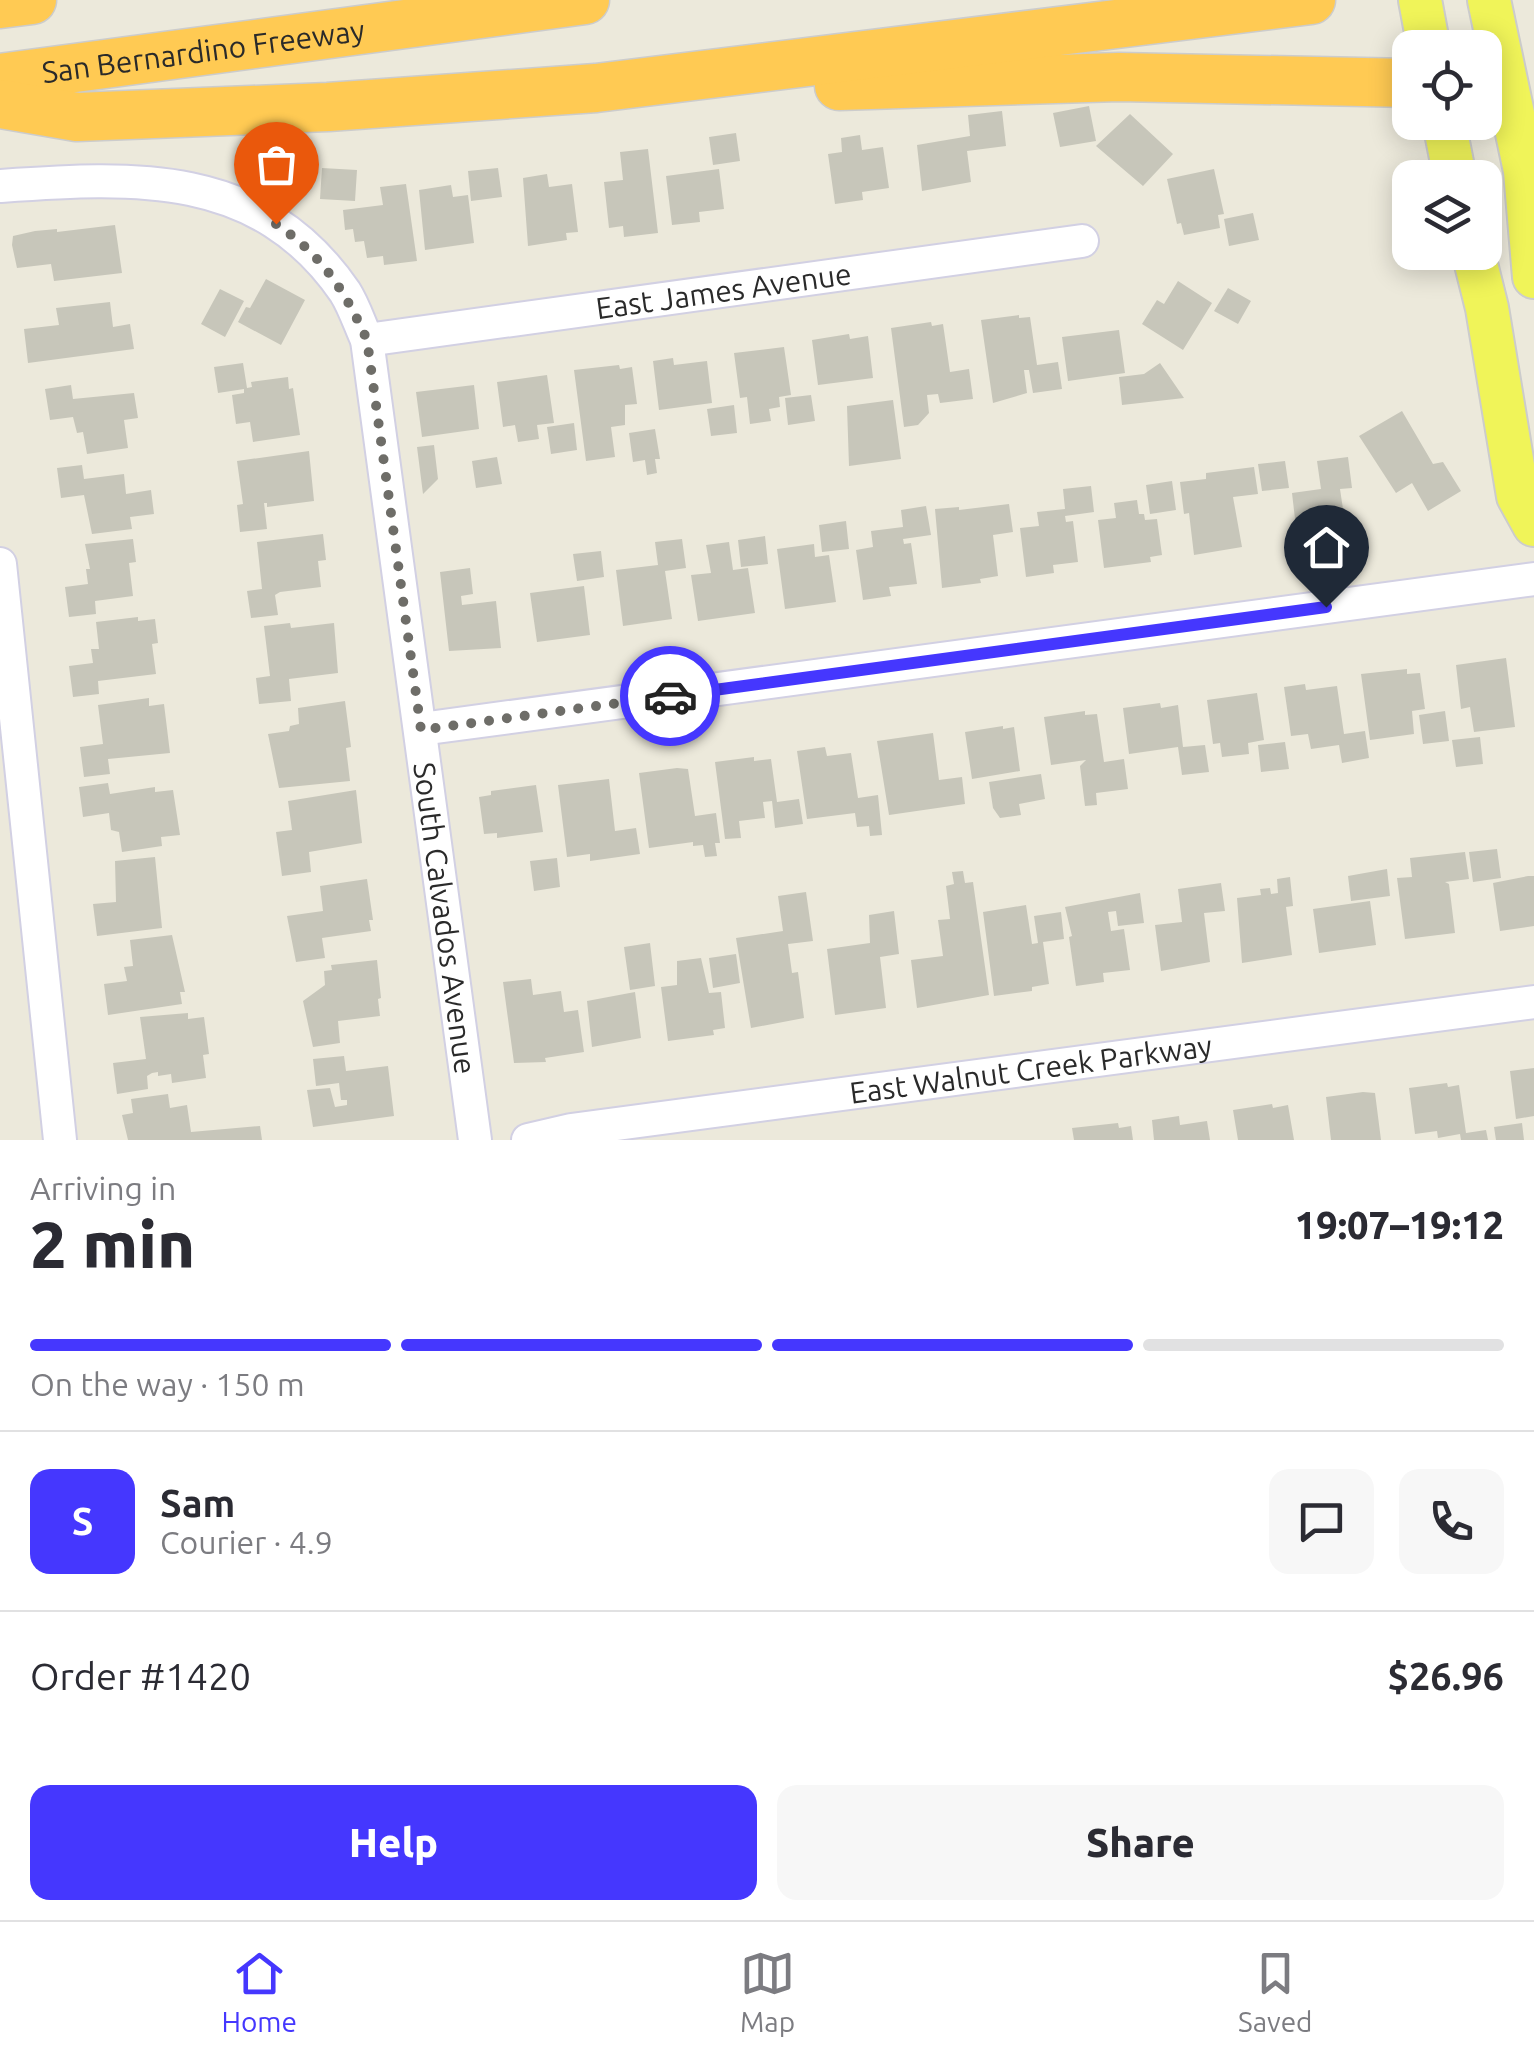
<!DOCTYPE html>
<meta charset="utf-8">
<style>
:root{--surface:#fff;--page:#f7f7f7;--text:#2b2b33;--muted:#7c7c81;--line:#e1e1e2;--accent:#4537fe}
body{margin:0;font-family:Ubuntu,sans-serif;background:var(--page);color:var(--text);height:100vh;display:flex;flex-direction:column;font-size:38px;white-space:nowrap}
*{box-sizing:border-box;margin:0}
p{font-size:32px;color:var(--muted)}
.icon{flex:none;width:55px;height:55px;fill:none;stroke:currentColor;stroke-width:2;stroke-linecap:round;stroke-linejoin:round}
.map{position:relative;height:1140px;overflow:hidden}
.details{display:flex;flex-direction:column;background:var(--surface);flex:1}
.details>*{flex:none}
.buttons{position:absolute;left:1392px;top:30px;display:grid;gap:20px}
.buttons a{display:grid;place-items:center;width:110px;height:110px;border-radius:20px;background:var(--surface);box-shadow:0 5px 25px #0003;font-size:50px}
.pin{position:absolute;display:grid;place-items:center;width:85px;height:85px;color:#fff;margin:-102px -42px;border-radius:50% 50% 50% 0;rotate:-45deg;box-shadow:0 0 10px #0007}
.pin .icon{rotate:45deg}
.courier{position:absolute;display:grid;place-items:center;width:100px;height:100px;margin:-50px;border:8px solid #4537fe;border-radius:50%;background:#fff;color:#222;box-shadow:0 2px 12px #0007}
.overview em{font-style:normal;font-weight:800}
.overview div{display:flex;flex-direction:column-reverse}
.overview{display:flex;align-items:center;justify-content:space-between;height:170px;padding:0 30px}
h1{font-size:65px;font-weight:800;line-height:75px}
.bar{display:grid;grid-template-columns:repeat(4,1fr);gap:15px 10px;align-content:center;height:120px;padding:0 30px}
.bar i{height:12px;border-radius:8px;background:var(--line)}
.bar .selected{background:var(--accent)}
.bar p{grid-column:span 4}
.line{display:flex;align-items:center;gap:25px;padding:0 30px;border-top:2px solid var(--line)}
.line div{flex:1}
.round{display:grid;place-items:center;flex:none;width:105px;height:105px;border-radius:20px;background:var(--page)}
.button{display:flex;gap:20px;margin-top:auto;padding:20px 30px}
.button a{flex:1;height:115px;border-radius:20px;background:var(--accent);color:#fff;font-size:40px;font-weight:800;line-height:115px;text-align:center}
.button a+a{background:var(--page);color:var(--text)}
.tabs{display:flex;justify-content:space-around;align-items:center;height:140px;border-top:2px solid var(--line);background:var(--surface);font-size:28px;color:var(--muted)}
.tabs a{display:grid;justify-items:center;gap:5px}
.tabs .selected{color:var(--accent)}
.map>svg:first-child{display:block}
</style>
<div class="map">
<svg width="1534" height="1140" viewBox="0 0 1534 1140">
<rect width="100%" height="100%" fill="#ece9db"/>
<path fill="#c7c6ba" d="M1089,106L1096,141L1060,147L1053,113Z
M1002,111L1006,146L967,151L971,182L922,191L917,145L970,136L968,115Z
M1130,114L1173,154L1143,186L1096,146Z
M736,133L740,161L713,165L709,137Z
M860,135L862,150L883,147L889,188L862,192L863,200L835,204L828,154L842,152L841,138Z
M648,149L658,233L624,237L623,226L609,228L604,182L623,180L620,152Z
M322,168L357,170L355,201L320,199Z
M498,168L502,197L471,201L468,171Z
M719,169L724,209L699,212L700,222L672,225L666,176Z
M1214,169L1224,214L1218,215L1220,228L1184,235L1181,223L1177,224L1167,179Z
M547,174L549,187L572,184L578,232L566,233L567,240L528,246L523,178Z
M406,184L417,261L384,265L383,256L367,258L364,241L355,242L353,229L345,230L343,210L383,205L380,187Z
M451,185L453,197L468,195L474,243L425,250L419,190Z
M1253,213L1259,240L1229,246L1224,219Z
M115,225L122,273L54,281L51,264L17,268L12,245L13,236L35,231L57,229V232Z
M266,279L305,300L281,345L238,322L246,307L250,308Z
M1178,281L1212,303L1183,350L1142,324L1157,300L1164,304Z
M1228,288L1251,301L1238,324L1214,311Z
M220,289L244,301L225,337L201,324Z
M110,302L113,327L130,324L134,349L28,363L24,329L59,325L56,308Z
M1019,315V318L1030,317L1037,365L1058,362L1062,389L1033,393L1029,370H1024L1027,393L993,403L981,320Z
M931,322L932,326L943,324L950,372L969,369L973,399L940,403L938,394L927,395L929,413L918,425L904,427L891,328Z
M1119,330L1125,373L1068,381L1062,337Z
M849,334L850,339L868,336L873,378L818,385L812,340Z
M784,347L791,395L779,397L780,407L769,409L771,421L750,424L747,397L740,398L734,353Z
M673,358L674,365L707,361L712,403L659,410L653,361Z
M243,363L247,388L252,387L251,382L288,377L289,389L293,388L300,435L253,442L250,422L236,424L232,395L244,393V389L218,393L214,367Z
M1160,363L1184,398L1122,405L1119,377L1144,374Z
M619,365L620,369L632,367L637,404L625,405V425L611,427L615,457L586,461L574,370Z
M547,375L554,423L537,425L539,439L518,442L515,425L503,427L497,382Z
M71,385L73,399L134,393L138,418L124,420L128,448L87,454L83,432L77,433L73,417L50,420L45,389Z
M474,385L479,429L422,437L416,392Z
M811,395L815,421L788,425L785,398Z
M893,400L901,459L849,466L847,406Z
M734,405L737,433L711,436L707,409Z
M1402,411L1433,464L1443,462L1461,491L1428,511L1412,483L1396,493L1359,436Z
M574,423L577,450L551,454L547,427Z
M655,429L660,459H655L657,473L647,475L645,460L633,462L629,433Z
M434,445L438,479L423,494L417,447Z
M309,451L314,501L267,507V503H264L267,529L240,532L237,505L243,504L237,461Z
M497,457L502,484L476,488L472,461Z
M1348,457L1352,488L1340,489L1346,529L1297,536L1292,493L1321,489L1317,461Z
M1285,461L1289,488L1262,491L1258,464Z
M82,465L84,479L124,474L126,494L151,490L154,514L130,517L132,529L92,534L84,495L61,498L57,468Z
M1254,467L1258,494L1233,497L1242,547L1194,555L1189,513L1184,514L1180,482L1206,479V473Z
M1172,481L1176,510L1150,514L1146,485Z
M1091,486L1094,512L1065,516L1066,522L1073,521L1078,562L1053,565L1054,573L1026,577L1020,528L1039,526L1037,512L1065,509L1063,489Z
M1137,500L1139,514H1144L1145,520L1157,519L1162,555L1150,557L1151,562L1104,568L1098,520L1116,518L1114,503Z
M1009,504L1013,532L993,535L998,576L980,579L981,583L942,588L935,509L959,507V510Z
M926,506L931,535L903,539L904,544L911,543L917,584L889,587L891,596L863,600L856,550L873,547L871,531L903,527L901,510Z
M846,521L849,549L822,552L819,525Z
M323,534L326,560L318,561L321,587L280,592L275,595L278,615L251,618L247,591L262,589L257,542Z
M765,536L768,564L741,567L738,540Z
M133,539L136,562L129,563L133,596L95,601L96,614L69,617L65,587L88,584L86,569H90L85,544Z
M682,539L686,568L665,571L672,619L623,626L616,570L658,565L655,542Z
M729,542L733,570L748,568L755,613L698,621L691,575L711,573L706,545Z
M814,544L815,557L829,555L836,602L785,609L777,549Z
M601,551L604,577L577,581L573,554Z
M470,568L473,594L461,596L462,605L496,601L501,648L449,651L440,572Z
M584,586L590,635L537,642L530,593Z
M138,617V621L155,619L158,643L152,644L156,674L98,681L99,694L73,697L69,666L93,663L91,649H99L96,622Z
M290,623L291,628L334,623L338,673L289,679L291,701L259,704L256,678L270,676L264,626Z
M1506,658L1515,727L1474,732L1470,707L1461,709L1456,665Z
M1407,669V674L1420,673L1425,709L1412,711L1414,734L1370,740L1361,674Z
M1305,684L1306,690L1337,686L1344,734L1365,731L1369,758L1342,763L1339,745L1311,749L1308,734L1291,736L1284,687Z
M1257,693L1264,740L1248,743L1249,754L1222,757L1220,743L1213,744L1207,700Z
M149,698V706L164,704L170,753L108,759L110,774L84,777L80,747L103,744L98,705Z
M345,701L351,747L346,748L350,781L279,788L268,734L289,731L290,726L299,724L298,708Z
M1160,703L1161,708L1178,705L1183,747L1205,745L1209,772L1182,775L1178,747L1129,754L1123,708Z
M1085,711V715L1097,714L1104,762L1124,759L1128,789L1096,793L1097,805L1085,806L1080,766L1086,760L1051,765L1044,717Z
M1445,711L1449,741L1423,744L1419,715Z
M1003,726V729L1014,727L1020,771L972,779L965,732Z
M933,733L939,780L962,777L965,804L889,815L877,741Z
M1480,737L1483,764L1456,767L1452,740Z
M1285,742L1289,769L1261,772L1258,745Z
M825,747L827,756L851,753L858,798L878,795L882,835L870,836L869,826L857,827L855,813L807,819L797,751Z
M754,757V761L771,759L777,802L799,799L803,824L775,828L772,801L763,802L765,818L739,821L741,838L725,839L715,762Z
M677,768L688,769L695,816L716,813L720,843H715L717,856L705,857L703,845L693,846V842L649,848L639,773Z
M1041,774L1045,799L1019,804L1021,815L1000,818L993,808L989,782Z
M609,779L615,831L636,828L640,854L590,861V854L567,857L558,785Z
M108,783L110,794L155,787V792L173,790L180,835L161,837L162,846L122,852L119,832L111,830L109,813L83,817L79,787Z
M536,785L543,832L497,838V833L484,834L479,797L491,795V791Z
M356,790L362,843L309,852L311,872L282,876L276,832L292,830L288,801Z
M1497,849L1501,878L1473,882L1469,852Z
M1465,852L1469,879L1445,882L1449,884L1455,933L1405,939L1397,878L1412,877L1410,858Z
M155,857L162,928L97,936L93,904L116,902L115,861Z
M557,858L560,887L534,891L530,861Z
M1387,869L1390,896L1351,901L1348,876Z
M963,871L965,883L973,882L989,995L917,1008L911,960L943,956L938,920L950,919L946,886L954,884L952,872Z
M1528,876H1534V926L1500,931L1493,883Z
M1290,877L1293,906L1286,907L1292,955L1242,963L1237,898L1261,895L1260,889L1270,888L1271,894L1278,893L1277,879Z
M367,879L373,920H369L371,931L322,938L325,958L296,962L287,916L323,911L320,886Z
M1221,883L1225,911L1204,913L1210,962L1161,971L1155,925L1182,922L1178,889Z
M806,892L813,941L788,944L792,973L798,972L804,1018L751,1028L736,938L783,931L778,896Z
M1140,893L1144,923L1118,926L1116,911L1108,912L1111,931L1124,929L1130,970L1103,973L1104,982L1076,986L1069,937L1072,936L1065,907Z
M1370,901L1376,945L1319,953L1313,909Z
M1026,905L1032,944L1038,943L1034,916L1061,912L1064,939L1043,942L1049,984L1032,987V991L994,996L983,912Z
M894,911L899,954L880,957L886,1008L835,1015L827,949L870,943L869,915Z
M172,935L185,992H180L182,1004L108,1015L104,984L127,981L124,967L133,966L130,940Z
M650,943L655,986L630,990L624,947Z
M736,954L740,983L713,988L709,958Z
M701,958L709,993L721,992L725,1028L713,1030L714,1035L668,1041L661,987L677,985V961Z
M377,960L381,998L378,999L380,1016L338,1021L340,1043L313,1047L303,1001L325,985L324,971L332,970L331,965Z
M531,979L533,995L561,991L564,1012L578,1010L584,1052L545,1058L546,1062L514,1063L503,982Z
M635,992L641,1038L592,1047L587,1001Z
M188,1013V1019L204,1017L209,1054L203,1055L206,1078L172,1083L171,1074L158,1076V1072L152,1073L147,1076L148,1089L117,1094L113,1063L146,1059L140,1017Z
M344,1056L346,1071L388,1066L394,1116L313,1127L307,1090L330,1088L335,1107L347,1105V1100H341L339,1083L316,1086L313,1059Z
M1534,1068V1116L1516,1119L1510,1071Z
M1447,1083L1448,1087L1459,1085L1466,1133L1486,1130L1488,1140H1461L1460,1134L1438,1138L1437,1131L1415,1134L1409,1088Z
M1363,1092L1375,1093L1381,1140H1331L1326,1097Z
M168,1094L170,1108L187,1105L191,1132L260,1126L262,1140H128L122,1115L133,1113L131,1099Z
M1272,1104L1273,1108L1288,1105L1294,1140H1238L1233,1110Z
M1179,1116L1180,1125L1207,1121L1210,1140H1154L1152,1120Z
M1118,1123L1119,1128L1131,1126L1133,1140H1074L1072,1128Z
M1522,1123L1524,1140H1496L1494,1127Z"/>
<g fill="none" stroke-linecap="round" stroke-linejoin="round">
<g stroke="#d2d0e3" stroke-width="36">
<g id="minor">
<path id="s1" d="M0,186C132,177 260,168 345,292C354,306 360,325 367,340L475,1140"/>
<path id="s2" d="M367,340L1082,241"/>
<path d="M0,564L60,1140"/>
<path d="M421,729L1534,579"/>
<path id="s3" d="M528,1140L571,1130L1534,1002"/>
</g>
</g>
<g stroke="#ccc" stroke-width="46">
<path id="major" d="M1420,0L1429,48
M1489,0L1525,171L1534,277
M1444,122L1455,178
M1473,252L1487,308L1518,496L1534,525"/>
</g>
<g stroke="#ccc" stroke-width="51">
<g id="highway">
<path d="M0,4L32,0"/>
<path id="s4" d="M0,78L585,0"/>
<path d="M839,86L1119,77L1410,83"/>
<path d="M0,104L77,117L328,107L596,88L1311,0"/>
</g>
</g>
<use href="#minor" stroke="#fff" stroke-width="32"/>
<use href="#major" stroke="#f0f459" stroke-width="42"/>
<use href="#highway" stroke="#ffca53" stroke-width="48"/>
</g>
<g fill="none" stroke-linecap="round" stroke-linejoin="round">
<path stroke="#6e6d68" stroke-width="10" stroke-dasharray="0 18" d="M276,224C322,255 345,291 367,340L421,730L670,696"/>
<path stroke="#4537fe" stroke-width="12" d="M670,696L1326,607"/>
</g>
<g text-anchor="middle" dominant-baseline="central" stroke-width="10" stroke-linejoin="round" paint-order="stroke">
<g font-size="30" fill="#2a2a2a" stroke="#fff">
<text stroke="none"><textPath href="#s4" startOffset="205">San Bernardino Freeway</textPath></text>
<text stroke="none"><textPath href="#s2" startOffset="360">East James Avenue</textPath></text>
<text stroke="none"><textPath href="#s1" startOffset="1018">South Calvados Avenue</textPath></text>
<text stroke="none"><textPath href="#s3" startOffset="508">East Walnut Creek Parkway</textPath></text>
</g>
</g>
</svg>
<div class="buttons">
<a><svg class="icon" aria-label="locate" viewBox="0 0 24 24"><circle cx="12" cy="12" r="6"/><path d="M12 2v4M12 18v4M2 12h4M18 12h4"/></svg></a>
<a><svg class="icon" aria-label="layers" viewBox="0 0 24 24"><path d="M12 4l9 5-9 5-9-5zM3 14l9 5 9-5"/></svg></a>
</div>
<div class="pin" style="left:276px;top:224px;background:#ea580c"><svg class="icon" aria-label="bag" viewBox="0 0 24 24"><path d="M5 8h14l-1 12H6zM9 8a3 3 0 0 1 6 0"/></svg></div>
<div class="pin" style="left:1326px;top:607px;background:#1f2937"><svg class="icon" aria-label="home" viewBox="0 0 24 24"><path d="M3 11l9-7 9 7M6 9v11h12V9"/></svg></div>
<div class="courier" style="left:670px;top:696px"><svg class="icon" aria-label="car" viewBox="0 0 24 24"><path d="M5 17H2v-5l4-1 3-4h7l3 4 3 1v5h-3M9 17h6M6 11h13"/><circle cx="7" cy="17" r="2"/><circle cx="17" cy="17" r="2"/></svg></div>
</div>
<section class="details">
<div class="overview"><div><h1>2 min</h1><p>Arriving in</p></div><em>19:07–19:12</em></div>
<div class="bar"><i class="selected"></i><i class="selected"></i><i class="selected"></i><i></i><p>On the way · 150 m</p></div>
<div class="line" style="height:180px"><b class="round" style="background:var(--accent);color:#fff">S</b><div><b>Sam</b><p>Courier · 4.9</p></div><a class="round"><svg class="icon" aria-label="chat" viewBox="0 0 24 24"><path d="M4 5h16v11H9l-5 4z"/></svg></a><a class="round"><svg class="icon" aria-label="phone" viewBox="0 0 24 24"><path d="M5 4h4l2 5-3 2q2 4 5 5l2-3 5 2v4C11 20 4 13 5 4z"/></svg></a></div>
<div class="line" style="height:130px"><div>Order #1420</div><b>$26.96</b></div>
<div class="button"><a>Help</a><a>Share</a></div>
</section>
<nav class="tabs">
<a class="selected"><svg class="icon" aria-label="home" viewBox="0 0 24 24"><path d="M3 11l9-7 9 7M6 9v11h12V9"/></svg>Home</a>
<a><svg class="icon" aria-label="map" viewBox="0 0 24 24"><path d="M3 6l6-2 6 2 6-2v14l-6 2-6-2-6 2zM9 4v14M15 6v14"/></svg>Map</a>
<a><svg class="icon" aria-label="saved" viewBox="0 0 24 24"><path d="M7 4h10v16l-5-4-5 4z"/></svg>Saved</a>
</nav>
